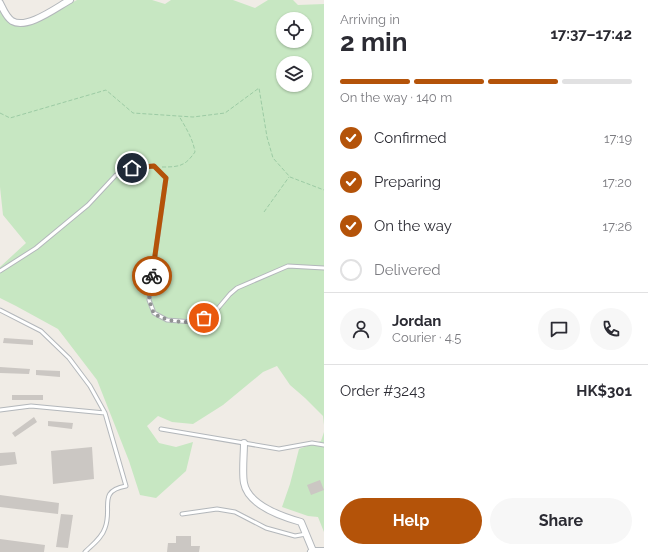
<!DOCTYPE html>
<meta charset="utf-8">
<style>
:root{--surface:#fff;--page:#f7f7f7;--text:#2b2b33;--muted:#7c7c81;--line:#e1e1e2;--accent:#b45309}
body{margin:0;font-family:Raleway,sans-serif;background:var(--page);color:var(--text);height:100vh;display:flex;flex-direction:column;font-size:15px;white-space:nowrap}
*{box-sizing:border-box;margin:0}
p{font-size:13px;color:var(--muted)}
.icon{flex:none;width:22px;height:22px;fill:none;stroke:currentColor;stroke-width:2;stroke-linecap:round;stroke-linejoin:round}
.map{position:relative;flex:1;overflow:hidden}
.side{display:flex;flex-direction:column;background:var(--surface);width:324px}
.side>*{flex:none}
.controls{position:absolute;left:276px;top:12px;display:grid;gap:8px}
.controls a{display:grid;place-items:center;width:36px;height:36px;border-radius:50%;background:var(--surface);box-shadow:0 1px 3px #0004;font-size:20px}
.pin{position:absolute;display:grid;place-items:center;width:34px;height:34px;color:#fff;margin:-17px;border:2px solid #fff;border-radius:50%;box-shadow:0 1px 4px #0007}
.courier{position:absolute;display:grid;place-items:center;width:40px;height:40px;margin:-20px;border:3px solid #b45309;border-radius:50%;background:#fff;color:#222;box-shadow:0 1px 5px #0007}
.headline em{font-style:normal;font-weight:700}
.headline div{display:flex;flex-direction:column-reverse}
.headline{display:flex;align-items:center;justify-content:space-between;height:68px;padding:0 16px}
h1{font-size:26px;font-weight:700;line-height:30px}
.bar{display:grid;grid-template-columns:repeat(4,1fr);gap:6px 4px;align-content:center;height:48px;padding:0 16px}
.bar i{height:5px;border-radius:3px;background:var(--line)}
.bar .current{background:var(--accent)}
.bar p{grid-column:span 4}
.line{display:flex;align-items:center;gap:10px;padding:0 16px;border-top:1px solid var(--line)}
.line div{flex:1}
.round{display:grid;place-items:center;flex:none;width:42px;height:42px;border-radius:21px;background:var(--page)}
ol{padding:0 16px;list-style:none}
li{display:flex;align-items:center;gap:12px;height:44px}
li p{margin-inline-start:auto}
li .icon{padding:4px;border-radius:50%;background:var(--accent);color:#fff;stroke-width:4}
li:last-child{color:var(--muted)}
li i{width:22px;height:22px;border:2px solid var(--line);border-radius:50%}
.cta{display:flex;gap:8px;margin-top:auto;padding:8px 16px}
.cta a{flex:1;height:46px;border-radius:24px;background:var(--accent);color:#fff;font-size:16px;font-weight:700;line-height:46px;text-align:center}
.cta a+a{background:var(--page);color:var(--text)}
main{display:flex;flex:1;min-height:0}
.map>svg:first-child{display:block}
</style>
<main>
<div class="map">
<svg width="324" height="552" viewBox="0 0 324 552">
<rect width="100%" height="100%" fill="#f0ece6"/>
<path fill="#c7e7c2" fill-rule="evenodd" d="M77,0H152L165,4L171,0H233L255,8L268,0H293L298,5L324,4V425L323,416L305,398L290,385L277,366L263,372L223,405L193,424L172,422L158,416L147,426L159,443L176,447L193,442L186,471L156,498L140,495L129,461L97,380L58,329L16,306L0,298V267L26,243L3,215L0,187V9L5,18L28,25ZM283,19H305V41H283ZM283,63H305V85H283Z
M324,432V532L318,517L308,516L282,507L290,484L299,449L321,441Z"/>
<path fill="#cbc7c3" d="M4,338L33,340V345L3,343Z
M0,367L30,369L29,374L0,373Z
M36,370L60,371V377L36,375Z
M12,395H43V400H12Z
M34,417L37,422L15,437L12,433Z
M48,421L73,423L72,429L48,426Z
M92,447L94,479L53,484L51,451Z
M15,452L17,464L0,466V453Z
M320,480L324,490L311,495L307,485Z
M0,495L59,503L58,514L0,507Z
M61,514L73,515L68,548L56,547Z
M176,536H191V546H200L199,552H167L168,543H176Z
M0,539L45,545L44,552H0Z"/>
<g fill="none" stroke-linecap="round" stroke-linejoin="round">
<g stroke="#b3b7bb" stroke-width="5">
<path id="lane" d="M0,271L36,248L88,205L116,175L131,168L154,166L166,178L149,300L154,313L167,320L193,322L214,313L230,294L237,288L288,266L324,268
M0,310L41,331L69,358L90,386L105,413L126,486C97,491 113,508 105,528C102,538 92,545 85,552
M0,410L31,406L105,413
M161,429L279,449L312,443L324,445
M182,514L217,509L235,512L266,528L295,536L306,534"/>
</g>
<g stroke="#b3b7bb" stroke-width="8">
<path id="street" d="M0,3C3,9 6,17 12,21C27,30 57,7 70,0
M244,443C244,454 242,473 244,483C248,505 283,517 301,522L313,551
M311,552L313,551H324"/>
</g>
<path stroke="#9ccba4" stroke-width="1" stroke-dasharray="4 2" stroke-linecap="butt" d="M0,113L10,118L106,90L133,113L193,117L225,113L259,88L267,137L273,158L290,177L324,190
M162,167C180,167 185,166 195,152C193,139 186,128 179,116
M264,212L289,177"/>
<use href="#lane" stroke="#fff" stroke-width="3"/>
<use href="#street" stroke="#fff" stroke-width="6"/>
</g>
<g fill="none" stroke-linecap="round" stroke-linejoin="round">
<path stroke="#909293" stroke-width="4" stroke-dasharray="0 7.2" d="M152,276L149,300L154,314C170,322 187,325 204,318"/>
<path stroke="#b45309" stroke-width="5" d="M132,168L154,166L166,178L152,276"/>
</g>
</svg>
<div class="controls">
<a><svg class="icon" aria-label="locate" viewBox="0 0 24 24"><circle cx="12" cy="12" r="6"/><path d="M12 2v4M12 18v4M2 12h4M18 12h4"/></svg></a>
<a><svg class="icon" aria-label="layers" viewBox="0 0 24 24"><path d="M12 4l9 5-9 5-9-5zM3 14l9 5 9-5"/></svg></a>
</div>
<div class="pin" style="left:204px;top:318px;background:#ea580c"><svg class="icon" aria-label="bag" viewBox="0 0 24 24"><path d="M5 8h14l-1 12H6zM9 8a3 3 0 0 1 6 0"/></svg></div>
<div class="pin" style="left:132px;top:168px;background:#1f2937"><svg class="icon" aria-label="home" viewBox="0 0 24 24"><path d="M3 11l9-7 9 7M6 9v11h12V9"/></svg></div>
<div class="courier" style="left:152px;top:276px"><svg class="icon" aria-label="bike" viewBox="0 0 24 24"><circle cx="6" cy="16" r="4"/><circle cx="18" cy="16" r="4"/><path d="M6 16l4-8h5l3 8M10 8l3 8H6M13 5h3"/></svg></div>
</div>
<section class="side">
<div class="headline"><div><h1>2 min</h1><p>Arriving in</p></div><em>17:37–17:42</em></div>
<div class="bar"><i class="current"></i><i class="current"></i><i class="current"></i><i></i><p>On the way · 140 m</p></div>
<ol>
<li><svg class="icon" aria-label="check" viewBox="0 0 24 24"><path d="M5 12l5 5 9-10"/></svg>Confirmed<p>17:19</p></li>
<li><svg class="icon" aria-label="check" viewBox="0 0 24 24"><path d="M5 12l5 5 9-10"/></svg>Preparing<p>17:20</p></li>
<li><svg class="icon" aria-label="check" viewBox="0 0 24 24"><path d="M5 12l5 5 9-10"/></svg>On the way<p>17:26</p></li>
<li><i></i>Delivered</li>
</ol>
<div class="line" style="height:72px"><a class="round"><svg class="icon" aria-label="person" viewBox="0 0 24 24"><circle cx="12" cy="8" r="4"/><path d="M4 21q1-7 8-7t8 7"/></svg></a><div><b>Jordan</b><p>Courier · 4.5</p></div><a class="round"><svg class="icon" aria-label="chat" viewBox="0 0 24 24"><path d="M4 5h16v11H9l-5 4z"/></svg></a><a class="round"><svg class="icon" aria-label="phone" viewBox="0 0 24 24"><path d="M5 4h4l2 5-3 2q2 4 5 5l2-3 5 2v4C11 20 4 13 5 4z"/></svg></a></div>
<div class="line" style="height:52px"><div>Order #3243</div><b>HK$301</b></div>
<div class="cta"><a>Help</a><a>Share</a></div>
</section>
</main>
